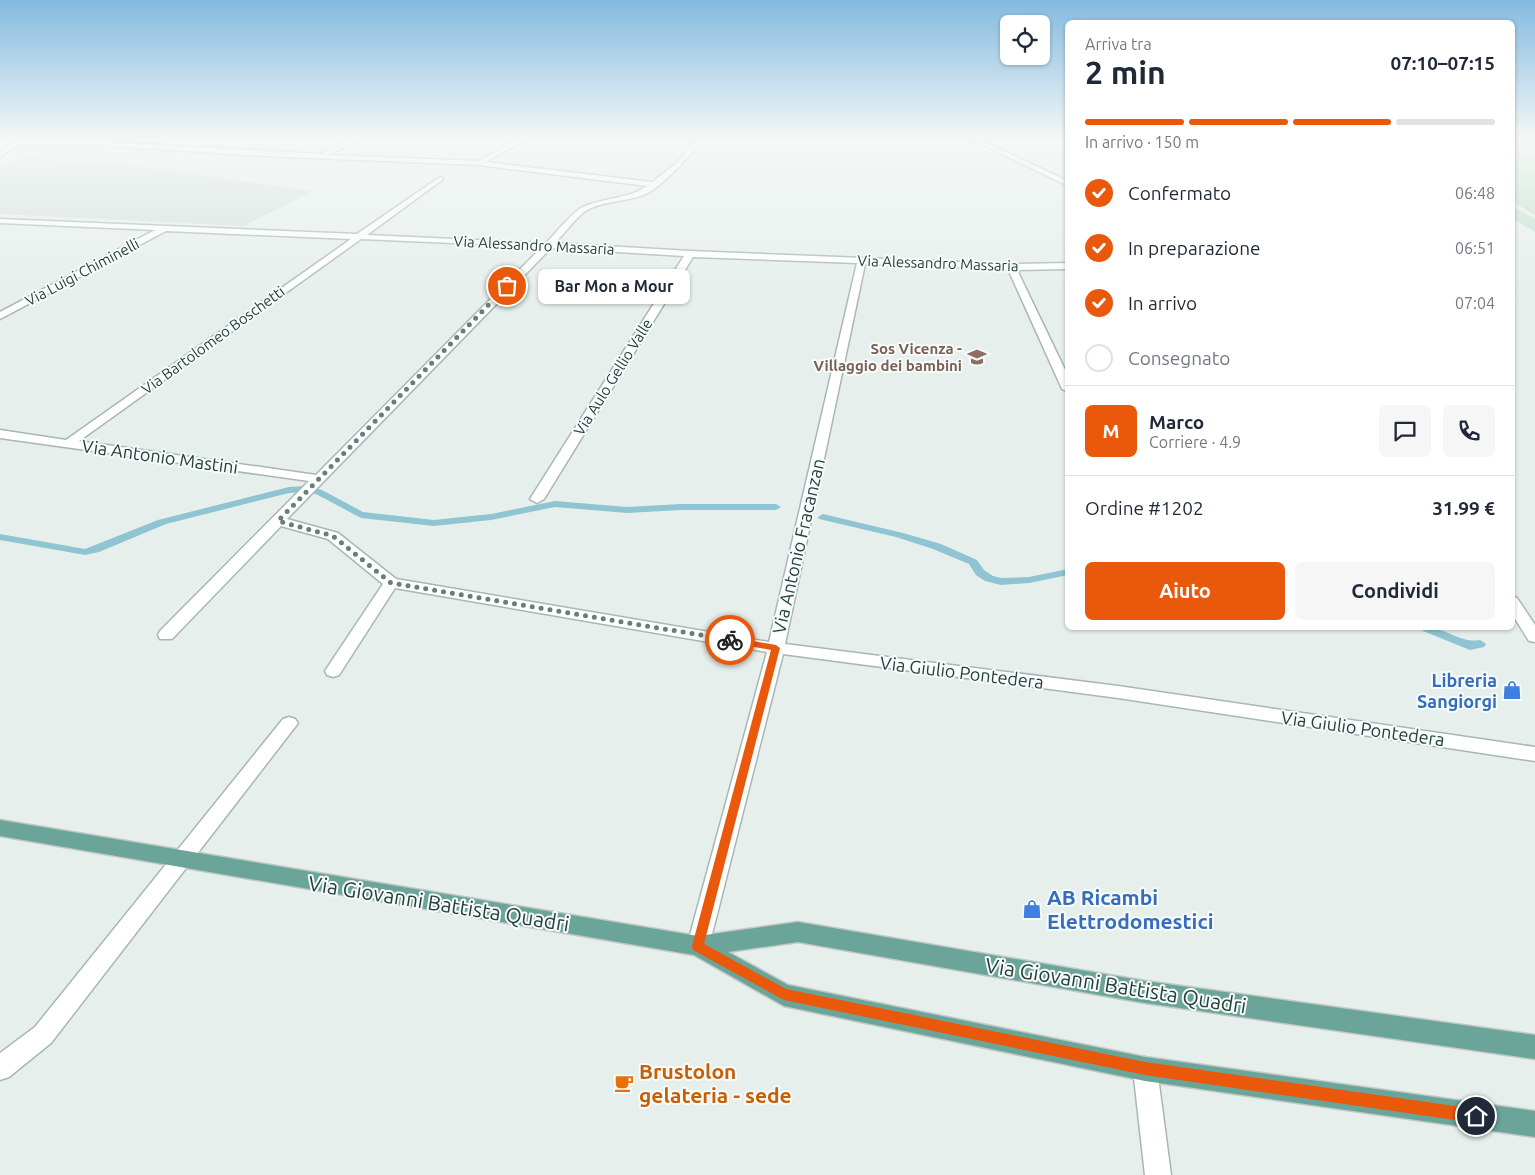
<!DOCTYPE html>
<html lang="it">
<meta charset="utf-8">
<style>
:root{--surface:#fff;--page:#f6f6f7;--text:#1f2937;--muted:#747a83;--line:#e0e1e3;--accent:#ea580c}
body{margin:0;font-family:Ubuntu,sans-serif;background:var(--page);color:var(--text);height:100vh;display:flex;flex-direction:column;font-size:19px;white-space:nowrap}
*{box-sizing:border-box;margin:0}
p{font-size:16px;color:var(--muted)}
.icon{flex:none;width:28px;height:28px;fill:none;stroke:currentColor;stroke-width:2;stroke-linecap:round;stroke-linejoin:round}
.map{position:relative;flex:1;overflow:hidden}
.panel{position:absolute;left:1065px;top:20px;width:450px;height:610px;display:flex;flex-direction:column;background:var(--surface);border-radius:8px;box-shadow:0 1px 4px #0004}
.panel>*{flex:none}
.controls{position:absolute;left:1000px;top:15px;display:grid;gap:10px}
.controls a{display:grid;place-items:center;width:50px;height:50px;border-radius:8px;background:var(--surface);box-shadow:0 1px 4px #0004;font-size:25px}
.pin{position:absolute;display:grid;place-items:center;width:42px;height:42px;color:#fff;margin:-21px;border:2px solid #fff;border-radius:50%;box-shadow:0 1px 5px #0007}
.courier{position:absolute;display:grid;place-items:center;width:50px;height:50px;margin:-25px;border:4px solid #ea580c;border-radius:50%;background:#fff;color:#222;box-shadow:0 1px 6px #0007}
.bubble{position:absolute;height:35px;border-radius:8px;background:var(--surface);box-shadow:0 1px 4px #0004;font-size:16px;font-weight:700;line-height:35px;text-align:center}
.summary em{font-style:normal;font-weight:700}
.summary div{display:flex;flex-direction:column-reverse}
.summary{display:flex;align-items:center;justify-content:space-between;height:85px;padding:0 20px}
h1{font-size:32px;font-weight:700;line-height:38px}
.bar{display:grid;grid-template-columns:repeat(4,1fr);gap:8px 5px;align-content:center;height:60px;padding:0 20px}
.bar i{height:6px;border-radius:4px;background:var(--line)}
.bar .active{background:var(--accent)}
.bar p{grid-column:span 4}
.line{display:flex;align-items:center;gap:12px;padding:0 20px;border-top:1px solid var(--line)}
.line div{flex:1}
.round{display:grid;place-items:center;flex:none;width:52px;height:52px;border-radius:8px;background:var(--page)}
ol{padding:0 20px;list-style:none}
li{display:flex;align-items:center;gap:15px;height:55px}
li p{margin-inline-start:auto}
li .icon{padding:5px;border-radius:50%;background:var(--accent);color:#fff;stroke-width:4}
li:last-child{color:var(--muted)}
li i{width:28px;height:28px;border:2px solid var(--line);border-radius:50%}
.primary-button{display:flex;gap:10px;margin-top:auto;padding:10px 20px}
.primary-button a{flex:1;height:58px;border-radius:8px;background:var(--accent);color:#fff;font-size:20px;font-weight:700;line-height:58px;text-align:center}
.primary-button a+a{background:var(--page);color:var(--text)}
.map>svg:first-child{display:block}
</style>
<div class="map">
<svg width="1535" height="1175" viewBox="0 0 1535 1175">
<rect width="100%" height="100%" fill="#e6efeb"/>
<path fill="#d4dfda" d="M25,158L143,167L312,191L244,226L0,214V168Z"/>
<path fill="#bfdfca" d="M1513,139H1535V215L1513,202Z
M1512,206L1535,219V232L1513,219Z"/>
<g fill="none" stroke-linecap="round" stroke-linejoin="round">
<path fill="#8fc4d3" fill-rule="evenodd" d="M304,486L322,490L363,512L434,520L491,514L555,501L627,507L681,504H776L781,507L776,510H681L627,513L555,507L491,520L434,526L361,518L316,494L304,492L289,493L166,524L99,552L85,555L0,540V534L85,549L158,520L289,487Z
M823,514L903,533L941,544L977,560L984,570L993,576L1001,578L1029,577L1068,569V575L1029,583L1001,585L985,581L976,575L969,564L933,549L896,537L819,519L818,517Z
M1421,628C1444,625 1460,644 1480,640L1486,644L1484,647L1470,650L1423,631Z"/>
<g stroke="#a8b7b3" stroke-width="3">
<path id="street" d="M18,139H24L21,142H108L320,154L355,139H363L327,155L478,161L520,139H527L486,162L652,182L677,163L696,139H702C692,155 662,186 646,194C628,202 605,200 587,210C577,216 564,234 555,243L690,251L1011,264L1068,263V269L1017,270L1068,376V392L1062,389L1008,269L865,264L785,644L1118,686L1535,747V761L1118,698L783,654L709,946L706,953L698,956L690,953L687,946L767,652L395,588L339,675L333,677L327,675L325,671L383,584L328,539L281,526L172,639H160L158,635L160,631L309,481L0,438V430L66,440L351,239L166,231L0,319V312L155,230L0,223V219L357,234L440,177L443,179L442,180L367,235L546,243C556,233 572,212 583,207C602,198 632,198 647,186L479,165L265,156L108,146H16L0,157V152ZM361,239L542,247L316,475L79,441ZM551,248L684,256L530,499L537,503L544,499L693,257L857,263L769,642L396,579L338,533L287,519Z
M289,717L295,719L298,723L295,727L51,1043L9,1077L0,1080V1053L35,1027L283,719Z
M1145,1057L1154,1060L1157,1069L1171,1175H1145L1133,1069L1136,1060Z"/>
</g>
<g stroke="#a4bbb4" stroke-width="3">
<path id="secondary" d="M971,139H978L1068,181V186Z
M1512,596L1517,598L1535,625V642L1529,641L1512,614Z"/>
</g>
<g stroke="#c2cac8" stroke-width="3">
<path id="primary" d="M0,820L698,936L798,922L1145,981L1535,1035V1059L1145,1003L798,942L728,952L788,985L1145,1057L1535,1111V1137L1145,1081L784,1006L694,955L0,836Z"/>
</g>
<use href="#street" fill="#fff" fill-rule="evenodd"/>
<use href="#secondary" fill="#fff" fill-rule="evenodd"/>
<use href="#primary" fill="#6ba499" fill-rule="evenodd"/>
</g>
<linearGradient id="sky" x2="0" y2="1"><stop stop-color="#84bae0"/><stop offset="0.46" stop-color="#f4f8f6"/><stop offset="1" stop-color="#f4f8f6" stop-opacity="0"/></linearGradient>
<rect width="1535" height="303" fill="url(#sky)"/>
<path fill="#ea580c" d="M730,637L776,645L780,648L704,944L786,989L1145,1062L1476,1109L1481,1111L1483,1116L1481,1121L1476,1123L1145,1075L784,1000L693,950L692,946L771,650L727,642V638Z"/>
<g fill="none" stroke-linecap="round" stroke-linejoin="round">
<path stroke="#687e79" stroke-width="5" stroke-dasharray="0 9" d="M507,286L278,521L333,536L391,583L730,640"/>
</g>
<defs>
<g id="school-bare" transform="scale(1.5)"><path d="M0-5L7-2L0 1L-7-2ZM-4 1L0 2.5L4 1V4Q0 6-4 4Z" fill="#8d6e63" stroke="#f7fbf9" stroke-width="2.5" paint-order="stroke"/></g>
<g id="shop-bare" transform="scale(1.5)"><path d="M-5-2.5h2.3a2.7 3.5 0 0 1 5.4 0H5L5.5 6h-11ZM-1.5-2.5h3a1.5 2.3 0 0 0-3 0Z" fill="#3f7fe0" stroke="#f7fbf9" stroke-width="2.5" paint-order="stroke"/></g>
<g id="cafe-bare" transform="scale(1.5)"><path d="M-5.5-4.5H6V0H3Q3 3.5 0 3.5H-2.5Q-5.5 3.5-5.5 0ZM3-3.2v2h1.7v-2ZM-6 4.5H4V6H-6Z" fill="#e8710a" stroke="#f7fbf9" stroke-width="2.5" paint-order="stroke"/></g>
</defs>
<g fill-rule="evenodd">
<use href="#school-bare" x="977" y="357"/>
<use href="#shop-bare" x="1512" y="690"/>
<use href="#shop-bare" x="1032" y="909"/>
<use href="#cafe-bare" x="624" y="1083"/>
</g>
<g text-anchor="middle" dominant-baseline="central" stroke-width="4" stroke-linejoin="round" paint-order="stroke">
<g font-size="15" fill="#24413b" stroke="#f7fbf9">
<text transform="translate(534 245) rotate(3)">Via Alessandro Massaria</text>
<text transform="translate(938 263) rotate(2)">Via Alessandro Massaria</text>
<text transform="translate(82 272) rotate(-28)">Via Luigi Chiminelli</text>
<text transform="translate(213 340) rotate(-36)">Via Bartolomeo Boschetti</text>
<text transform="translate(613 377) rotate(-58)">Via Aulo Gellio Valle</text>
</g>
<g font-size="15" font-weight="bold" fill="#785e54" stroke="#f7fbf9" text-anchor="end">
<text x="962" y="348">Sos Vicenza -<tspan x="962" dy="17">Villaggio dei bambini</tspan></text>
</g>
<g font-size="18" fill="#24413b" stroke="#f7fbf9">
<text transform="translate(160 456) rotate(8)">Via Antonio Mastini</text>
<text transform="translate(798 546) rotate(-77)">Via Antonio Fracanzan</text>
<text transform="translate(962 672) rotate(7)">Via Giulio Pontedera</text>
<text transform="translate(1363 728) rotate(8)">Via Giulio Pontedera</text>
</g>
<g font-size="18" font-weight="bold" fill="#366cbe" stroke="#f7fbf9" text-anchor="end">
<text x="1497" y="680">Libreria<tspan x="1497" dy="21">Sangiorgi</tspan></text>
</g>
<g font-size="21" font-weight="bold" fill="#366cbe" stroke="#f7fbf9" text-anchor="start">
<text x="1047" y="897">AB Ricambi<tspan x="1047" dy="24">Elettrodomestici</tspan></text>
</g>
<g font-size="21" fill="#24413b" stroke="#f7fbf9">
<text transform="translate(439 903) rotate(9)">Via Giovanni Battista Quadri</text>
<text transform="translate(1116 985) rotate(9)">Via Giovanni Battista Quadri</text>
</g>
<g font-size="21" font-weight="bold" fill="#c56008" stroke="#f7fbf9" text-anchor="start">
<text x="639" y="1071">Brustolon<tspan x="639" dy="24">gelateria - sede</tspan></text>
</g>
</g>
</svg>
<div class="controls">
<a><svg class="icon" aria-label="locate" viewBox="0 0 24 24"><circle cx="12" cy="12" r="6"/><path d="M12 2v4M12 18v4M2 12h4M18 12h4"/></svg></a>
</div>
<div class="pin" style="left:507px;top:286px;background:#ea580c"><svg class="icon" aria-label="bag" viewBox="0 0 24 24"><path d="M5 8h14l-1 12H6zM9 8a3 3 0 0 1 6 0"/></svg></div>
<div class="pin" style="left:1476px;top:1116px;background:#1f2937"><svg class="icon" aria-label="home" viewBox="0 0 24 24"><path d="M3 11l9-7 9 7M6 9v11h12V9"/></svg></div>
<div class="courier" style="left:730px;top:640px"><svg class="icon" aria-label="bike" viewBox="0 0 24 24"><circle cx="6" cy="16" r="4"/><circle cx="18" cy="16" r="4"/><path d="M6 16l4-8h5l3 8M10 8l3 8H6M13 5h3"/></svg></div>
<div class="bubble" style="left:538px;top:269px;width:152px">Bar Mon a Mour</div>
<section class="panel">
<div class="summary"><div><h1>2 min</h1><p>Arriva tra</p></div><em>07:10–07:15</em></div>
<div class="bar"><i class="active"></i><i class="active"></i><i class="active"></i><i></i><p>In arrivo · 150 m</p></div>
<ol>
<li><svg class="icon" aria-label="check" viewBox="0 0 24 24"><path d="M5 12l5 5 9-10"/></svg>Confermato<p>06:48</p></li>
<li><svg class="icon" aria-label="check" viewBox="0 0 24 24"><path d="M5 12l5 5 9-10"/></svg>In preparazione<p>06:51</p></li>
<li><svg class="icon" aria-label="check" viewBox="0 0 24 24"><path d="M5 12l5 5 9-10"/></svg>In arrivo<p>07:04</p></li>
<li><i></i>Consegnato</li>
</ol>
<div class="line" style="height:90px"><b class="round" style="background:var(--accent);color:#fff">M</b><div><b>Marco</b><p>Corriere · 4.9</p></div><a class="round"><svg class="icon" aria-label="chat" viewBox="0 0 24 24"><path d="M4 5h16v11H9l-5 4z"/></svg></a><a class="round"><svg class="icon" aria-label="phone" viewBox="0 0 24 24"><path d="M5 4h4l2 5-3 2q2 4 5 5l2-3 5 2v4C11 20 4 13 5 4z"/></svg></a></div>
<div class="line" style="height:65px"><div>Ordine #1202</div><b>31.99 €</b></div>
<div class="primary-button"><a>Aiuto</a><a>Condividi</a></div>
</section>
</div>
